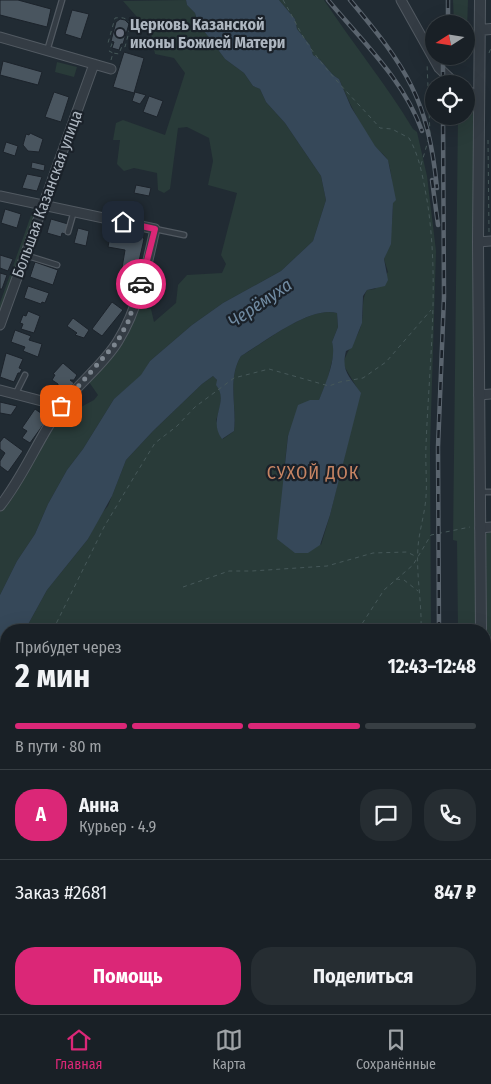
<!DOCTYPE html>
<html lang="ru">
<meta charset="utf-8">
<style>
:root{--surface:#192026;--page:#262d32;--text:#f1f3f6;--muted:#9fa3a7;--line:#373e43;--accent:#db2777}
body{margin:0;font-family:"Fira Sans Condensed",sans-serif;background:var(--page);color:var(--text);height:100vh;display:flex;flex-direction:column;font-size:19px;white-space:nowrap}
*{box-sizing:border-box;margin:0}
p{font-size:16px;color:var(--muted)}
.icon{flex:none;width:28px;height:28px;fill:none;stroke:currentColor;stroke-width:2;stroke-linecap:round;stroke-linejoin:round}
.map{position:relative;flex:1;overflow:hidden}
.drawer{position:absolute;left:0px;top:624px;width:491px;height:391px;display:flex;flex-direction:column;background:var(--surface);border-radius:20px 20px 0 0;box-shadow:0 5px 20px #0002,0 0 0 1px var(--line)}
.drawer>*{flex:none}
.needle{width:32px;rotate:258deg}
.controls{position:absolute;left:425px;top:15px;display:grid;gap:10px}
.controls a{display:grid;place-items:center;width:50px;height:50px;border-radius:50%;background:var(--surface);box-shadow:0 5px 20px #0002,0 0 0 1px var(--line);font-size:25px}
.pin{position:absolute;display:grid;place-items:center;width:42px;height:42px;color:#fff;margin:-21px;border-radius:10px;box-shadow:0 2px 8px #0006}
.courier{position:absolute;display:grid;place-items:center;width:50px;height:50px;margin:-25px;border:4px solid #db2777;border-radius:50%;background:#fff;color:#222;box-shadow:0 1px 6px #0007}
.summary em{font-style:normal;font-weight:700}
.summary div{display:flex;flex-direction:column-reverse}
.summary{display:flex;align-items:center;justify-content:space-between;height:85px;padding:0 15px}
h1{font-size:32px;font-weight:700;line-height:38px}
.bar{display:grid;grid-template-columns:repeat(4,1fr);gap:8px 5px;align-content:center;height:60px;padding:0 15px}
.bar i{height:6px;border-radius:4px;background:var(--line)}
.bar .on{background:var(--accent)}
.bar p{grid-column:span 4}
.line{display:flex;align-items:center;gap:12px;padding:0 15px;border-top:1px solid var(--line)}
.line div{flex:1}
.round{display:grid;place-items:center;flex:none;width:52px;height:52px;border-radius:20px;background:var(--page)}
.cta{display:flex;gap:10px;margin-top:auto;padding:10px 15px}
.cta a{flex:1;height:58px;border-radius:20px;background:var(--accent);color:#fff;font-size:20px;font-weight:700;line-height:58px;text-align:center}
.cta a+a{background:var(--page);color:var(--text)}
.menu{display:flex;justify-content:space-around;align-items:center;height:70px;border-top:1px solid var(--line);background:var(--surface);font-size:14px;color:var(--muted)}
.menu a{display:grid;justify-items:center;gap:2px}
.menu .on{color:var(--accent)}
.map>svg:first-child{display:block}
</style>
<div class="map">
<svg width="491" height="1014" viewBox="0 0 491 1014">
<rect width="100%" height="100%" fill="#212b33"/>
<path fill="#293b39" d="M186,0L187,5L195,13L198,23L225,59L244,73L253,86L260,89L266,102L285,123L321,176L326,200L313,241L281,271L223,303L192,325L150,361L142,375L114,399L83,449L67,470L48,504L35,534L17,561L0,595V512L12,499L46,436L64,416L94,400L98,395L89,382L120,347L139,307L151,309L154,322L176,303L178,285L187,275L222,273L226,264L221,255L237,193L208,185L213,161L209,138L187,127L178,128L170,189L164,193L158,190L157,173L134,168L124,171L117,164L120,140H113L116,123L123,120L165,135L185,73L174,58L155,54L151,33L123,1Z
M279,0H324C353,44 386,84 413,129L417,132L427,176L436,251L430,448L431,630H25L47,590L88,539L100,515L108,506L126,460L153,431L202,384L213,376C225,386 221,407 216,420L223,439L234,431C237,405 227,379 241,356C265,342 310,305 337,313L338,327L332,342L335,349L327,381L319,400L288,435L285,462L284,489L321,545L330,515L360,393L343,364C347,349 360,336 362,321C364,311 361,300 367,290L375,289L388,272L384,259C394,236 396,186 388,161C386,155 377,150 373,144C359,123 349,102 339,79C328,73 324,60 313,55L310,45L297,29L295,19Z
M453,0H468L466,62L461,56H466V24H454Z
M57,62L77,67L74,77L55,72Z
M466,96L474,113L477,630H458L457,541L453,540L458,116H466Z
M34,207L37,211L0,315V303Z
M491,531V648L487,640L486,534Z
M491,671V751L489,746L488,679Z
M6,679V782C4,777 1,772 0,767C0,746 0,699 6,679Z
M0,848L6,856V945L0,934Z
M485,914C488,931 491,943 491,960L488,961L491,976V1009L485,986Z
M44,1009H102L106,1014H47Z
M167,1009H467L470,1014H174Z"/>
<path fill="#364859" d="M186,0H279L295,19L297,29L310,45L313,55C324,60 328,73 339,79L351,107L375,146L388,160L396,200L393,203L391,244L384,259L388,280L385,286L367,290L363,296L362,323L352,348L346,351C341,371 349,376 361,393L330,515L320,545L308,553H295L277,539L288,436L298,405L310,400H319C325,385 337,358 332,342L338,327L337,313C311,305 264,342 241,356C227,379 237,406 234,431L222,439C207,419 230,402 216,385L217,380L213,376L202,384L153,431L126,460L112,496L88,539L47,590L25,630H6V679L2,695V714L0,724V595L17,561L35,534L48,504L67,470L83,449L114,399L141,375L150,361L192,325L223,303L281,271L313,241L326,200L321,176L285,123L266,102L260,89L253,86L244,73L225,59L198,23L195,13L187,5Z
M0,769L6,782V856L0,848Z
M102,1009H167L174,1014H106Z"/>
<path fill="#49555f" stroke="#1c232b" d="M0,0H18L51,9L47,27L0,15Z
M72,10L89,14L81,39L65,34Z
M120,19L125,20L129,24L123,44H121L119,50L112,48L114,42L111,41L116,22Z
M124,52L144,58L134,93L113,87Z
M3,61L42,72L38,85L0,75Z
M54,92L69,97L61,122L45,117Z
M135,92L146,95L140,104L132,101Z
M149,96L163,101L157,117L143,112Z
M30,133L43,139L39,152L28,151L23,145L26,134L29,135Z
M6,142L18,146L15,156L3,152Z
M32,162L45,165L44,171L31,168Z
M27,174L42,177L37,191L22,188Z
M136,185L151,188L149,196L134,193Z
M5,209L21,214L17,228L1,223Z
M51,219L68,224L65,234L62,233L61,237L47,233Z
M78,228L89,231L86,246L74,243Z
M111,231L142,236L144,239L137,270L122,268L125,250L108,247Z
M0,255L13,259L8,271L0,268Z
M35,262L58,270L53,285L30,277Z
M0,273L7,275L2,289H0Z
M28,286L49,293L45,303L42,302L41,304L24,298Z
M112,302L123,310L102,336L92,329Z
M28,311L40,316L34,333L21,329L23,324L20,323L23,315L26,316Z
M73,318L89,330L84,338L75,335L77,333L67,326Z
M15,330L31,336L29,340L42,344L38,357L23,351L25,347L11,342Z
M6,353L23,359L19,368L22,369L20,373H18L14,382L0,377Z
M63,363L77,375L74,380H70L74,383L69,391L61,393L58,390V384L52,380L55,375L53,374Z
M0,402L17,406L11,415L0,413Z
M35,409L48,418L30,443L22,438L27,431L22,428Z
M4,437L23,451L8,472L0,466V461L5,453L0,449V442Z
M21,1009H24L27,1014H13Z"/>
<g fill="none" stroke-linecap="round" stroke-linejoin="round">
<g stroke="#525a62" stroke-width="7">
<path id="service" d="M47,51L62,0
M155,229L184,235
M68,232L74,211
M25,255L57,265
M16,393L25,375
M481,492H491"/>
</g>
<g stroke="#525a62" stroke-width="9">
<path id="pedestrian" d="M485,753H491
M0,972L6,969"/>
</g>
<g stroke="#525a62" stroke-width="11">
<path id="minor" d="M401,0L439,68L456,84
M0,37L111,69
M466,90L478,96
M0,196L155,229C147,266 138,309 118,341C103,366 77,384 60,408C38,439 24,476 0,506
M478,242L491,241
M0,325L94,64
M0,390L61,406
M479,395L491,394
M480,528L491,527
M485,813L488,918L491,931"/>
</g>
<g stroke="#525a62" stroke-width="12">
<path id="tertiary" d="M480,0L478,242L481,630
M480,30L491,29
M485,661H491
M485,807H491
M0,947L6,957
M37,1009L40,1014"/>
</g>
<g stroke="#525a62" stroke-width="14">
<path id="secondary" d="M194,1014L196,1009"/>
</g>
<g stroke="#3e454e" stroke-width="15">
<path id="primary" d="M485,783H491"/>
</g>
<path stroke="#465859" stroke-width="1" stroke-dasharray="4 4" stroke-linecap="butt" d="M283,0C294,18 301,36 314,53C334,80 358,103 380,128L392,129L409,138C420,157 423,179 427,200C440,281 429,364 426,446C425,466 428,486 425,506C423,520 419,533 418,547C416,576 422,602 421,630
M489,53L491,48
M111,60L113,53L109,51L112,44L108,43L115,18C123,17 127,18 131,24L125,47L122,46L119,54L113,53
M488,140L489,233
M421,165L430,134L427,63
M396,579L404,580L418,591
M183,587L229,571H252L327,566L373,553L407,552L417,557
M53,630L104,527L134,477L155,443L177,426L195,407L234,378L269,369L329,386L340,382L363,378L386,362L431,310
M358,630L384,590L413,565L431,535L470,527
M489,634L491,646
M491,745V673
M5,761L6,769
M0,919L6,929
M485,1002L489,1014
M54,1009L58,1014
M65,1009L69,1014
M179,1014L180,1009
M210,1014L211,1009
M311,1014L315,1009"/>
<use href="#service" stroke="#343c44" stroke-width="4.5"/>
<use href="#pedestrian" stroke="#343c44" stroke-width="6"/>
<use href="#minor" stroke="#343c44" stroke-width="9"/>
<use href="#tertiary" stroke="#343c44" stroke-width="10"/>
<use href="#secondary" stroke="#424c57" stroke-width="11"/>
<use href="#primary" stroke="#525c64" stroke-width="12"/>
<g stroke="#5a646e" stroke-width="4.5">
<path id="rail" d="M328,0C362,41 404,80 422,131
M350,0C407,68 428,99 437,188
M448,0V24
M443,56V84
M432,180L438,225
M439,630L438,447L444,297L443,116
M479,1009L481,1014"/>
</g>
<use href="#rail" stroke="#1a2129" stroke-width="2.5" stroke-dasharray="8" stroke-linecap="butt"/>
<g stroke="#3e454e" stroke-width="15" stroke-linecap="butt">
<path id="primary-bridge" d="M0,750L6,751"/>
</g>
<use href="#primary-bridge" stroke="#525c64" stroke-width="12"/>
</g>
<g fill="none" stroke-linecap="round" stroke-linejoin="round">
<path stroke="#7d868f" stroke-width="5" stroke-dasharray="0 9" d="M61,406L117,342L128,322L141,284"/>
<path stroke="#db2777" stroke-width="6" d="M123,222L155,229L141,284"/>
</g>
<circle fill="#6b7280" stroke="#1a2129" stroke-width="2" cx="120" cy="33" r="5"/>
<g text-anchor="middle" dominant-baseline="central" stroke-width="4.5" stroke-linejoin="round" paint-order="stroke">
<g font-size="16" font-weight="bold" fill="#aeb7c1" stroke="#1a2129" text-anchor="start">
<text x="130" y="24">Церковь Казанской<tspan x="130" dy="18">иконы Божией Матери</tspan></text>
</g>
<g font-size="16" fill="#aeb7c1" stroke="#1a2129">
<text transform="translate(47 194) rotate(-70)">Большая Казанская улица</text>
</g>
<g font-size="18" font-style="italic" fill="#718ba2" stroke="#1a2129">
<text transform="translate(260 303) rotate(-34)">Черёмуха</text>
</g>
<g font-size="18" letter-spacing="1" fill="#c78463" stroke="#1a2129">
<text x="313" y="473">СУХОЙ ДОК</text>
</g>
</g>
</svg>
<div class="controls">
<a><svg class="needle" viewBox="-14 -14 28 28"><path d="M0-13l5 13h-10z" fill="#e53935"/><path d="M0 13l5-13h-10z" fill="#9fa3a7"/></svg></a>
<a><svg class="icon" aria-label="locate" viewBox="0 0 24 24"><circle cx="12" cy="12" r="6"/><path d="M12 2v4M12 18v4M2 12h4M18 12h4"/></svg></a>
</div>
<div class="pin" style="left:61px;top:406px;background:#ea580c"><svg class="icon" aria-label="bag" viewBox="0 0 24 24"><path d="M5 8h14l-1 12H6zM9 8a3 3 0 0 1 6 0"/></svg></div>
<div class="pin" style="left:123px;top:222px;background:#1f2937"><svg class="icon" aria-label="home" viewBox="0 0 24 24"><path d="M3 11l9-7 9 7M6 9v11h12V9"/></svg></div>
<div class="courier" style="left:141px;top:284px"><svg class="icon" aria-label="car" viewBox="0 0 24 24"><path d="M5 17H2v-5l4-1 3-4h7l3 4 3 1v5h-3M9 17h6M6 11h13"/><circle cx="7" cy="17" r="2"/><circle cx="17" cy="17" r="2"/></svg></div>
<section class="drawer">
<div class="summary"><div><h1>2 мин</h1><p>Прибудет через</p></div><em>12:43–12:48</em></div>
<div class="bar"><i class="on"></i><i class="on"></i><i class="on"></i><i></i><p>В пути · 80 m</p></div>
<div class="line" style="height:90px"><b class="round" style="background:var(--accent);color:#fff">А</b><div><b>Анна</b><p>Курьер · 4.9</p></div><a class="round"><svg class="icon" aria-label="chat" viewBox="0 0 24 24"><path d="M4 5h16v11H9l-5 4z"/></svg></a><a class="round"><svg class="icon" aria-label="phone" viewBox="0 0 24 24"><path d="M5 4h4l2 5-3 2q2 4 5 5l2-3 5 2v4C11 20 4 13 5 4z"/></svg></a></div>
<div class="line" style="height:65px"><div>Заказ #2681</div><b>847 ₽</b></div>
<div class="cta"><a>Помощь</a><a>Поделиться</a></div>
</section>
</div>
<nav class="menu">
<a class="on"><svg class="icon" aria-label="home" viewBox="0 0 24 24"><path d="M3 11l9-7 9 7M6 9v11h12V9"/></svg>Главная</a>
<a><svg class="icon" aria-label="map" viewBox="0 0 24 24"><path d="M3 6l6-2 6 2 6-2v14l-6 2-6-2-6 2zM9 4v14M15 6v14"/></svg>Карта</a>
<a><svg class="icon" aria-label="saved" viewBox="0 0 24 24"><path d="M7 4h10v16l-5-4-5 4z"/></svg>Сохранённые</a>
</nav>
